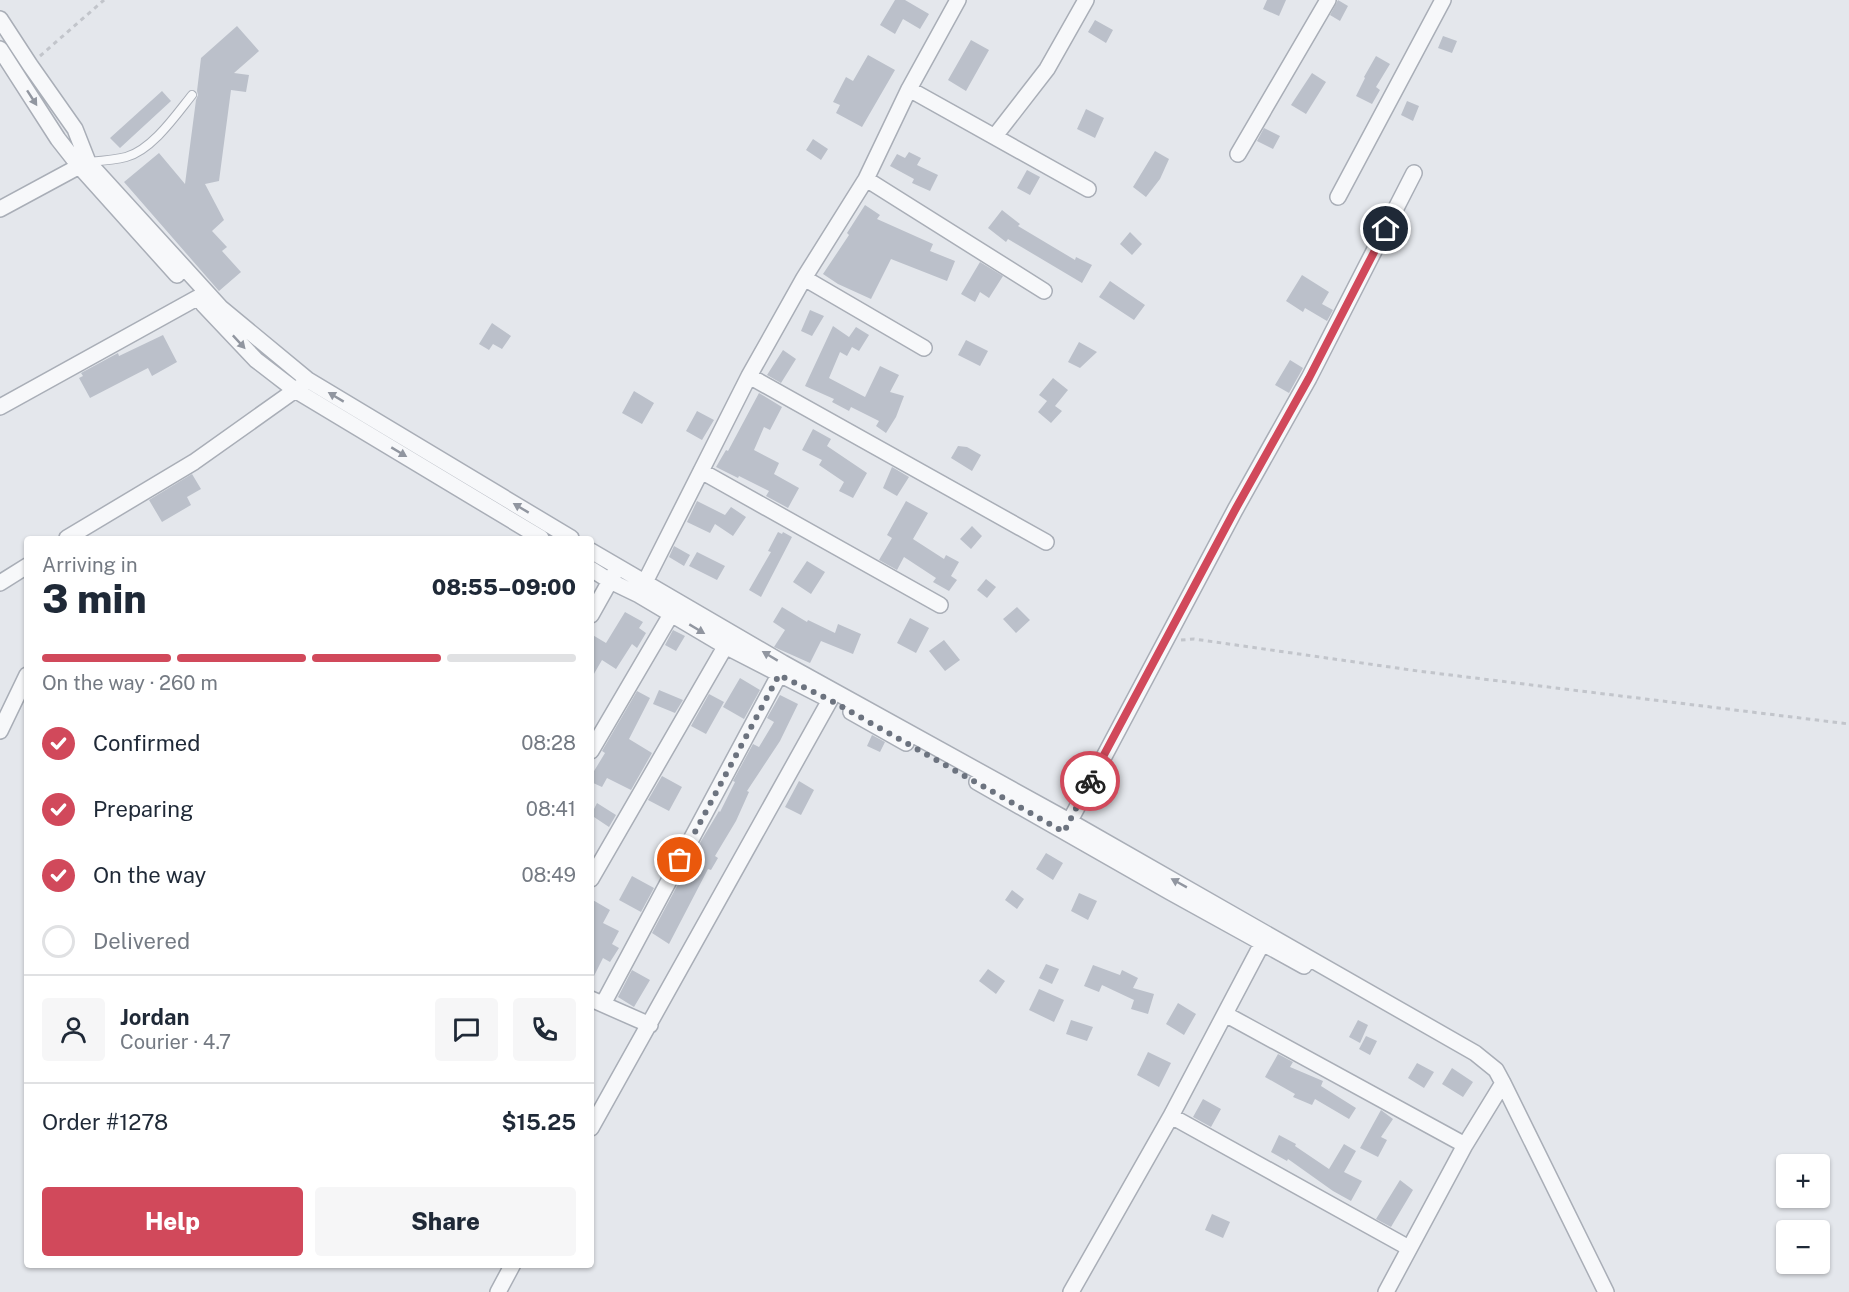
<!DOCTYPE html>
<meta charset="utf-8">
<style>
:root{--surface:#fff;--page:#f6f6f7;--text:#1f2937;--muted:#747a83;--line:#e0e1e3;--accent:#d1495b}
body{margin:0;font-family:"Public Sans",sans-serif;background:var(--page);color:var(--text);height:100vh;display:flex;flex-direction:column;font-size:22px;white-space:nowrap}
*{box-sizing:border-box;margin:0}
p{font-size:20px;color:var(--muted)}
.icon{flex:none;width:33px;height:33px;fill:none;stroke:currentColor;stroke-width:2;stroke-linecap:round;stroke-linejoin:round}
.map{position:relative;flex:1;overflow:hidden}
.sheet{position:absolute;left:24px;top:536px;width:570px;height:732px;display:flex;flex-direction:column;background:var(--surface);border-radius:6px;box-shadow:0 2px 4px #0004}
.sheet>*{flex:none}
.tools{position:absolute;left:1776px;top:1154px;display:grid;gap:12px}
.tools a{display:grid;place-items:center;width:54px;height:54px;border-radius:6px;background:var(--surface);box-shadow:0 2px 4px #0004;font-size:30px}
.pin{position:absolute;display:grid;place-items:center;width:51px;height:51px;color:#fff;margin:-26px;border:3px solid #fff;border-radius:50%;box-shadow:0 2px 6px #0007}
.courier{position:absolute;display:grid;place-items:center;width:60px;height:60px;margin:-30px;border:4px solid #d1495b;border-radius:50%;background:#fff;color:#222;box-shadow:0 2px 8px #0007}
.overview em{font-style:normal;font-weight:800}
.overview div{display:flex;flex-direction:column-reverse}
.overview{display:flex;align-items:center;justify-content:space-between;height:102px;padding:0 18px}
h1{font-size:39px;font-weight:800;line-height:45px}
.bar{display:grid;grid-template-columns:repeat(4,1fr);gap:9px 6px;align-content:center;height:72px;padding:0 18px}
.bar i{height:8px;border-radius:4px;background:var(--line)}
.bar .on{background:var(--accent)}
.bar p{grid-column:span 4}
.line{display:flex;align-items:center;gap:15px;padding:0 18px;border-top:2px solid var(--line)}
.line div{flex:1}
.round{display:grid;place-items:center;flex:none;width:63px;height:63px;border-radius:6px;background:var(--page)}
ol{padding:0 18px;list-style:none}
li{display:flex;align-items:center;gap:18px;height:66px}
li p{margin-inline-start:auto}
li .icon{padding:6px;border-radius:50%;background:var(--accent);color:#fff;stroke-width:4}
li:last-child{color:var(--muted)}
li i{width:33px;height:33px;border:3px solid var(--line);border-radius:50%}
.action{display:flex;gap:12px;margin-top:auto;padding:12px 18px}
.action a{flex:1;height:69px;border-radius:6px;background:var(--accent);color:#fff;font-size:24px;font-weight:800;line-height:69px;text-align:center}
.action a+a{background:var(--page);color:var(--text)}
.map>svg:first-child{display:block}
</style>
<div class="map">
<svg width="1849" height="1292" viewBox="0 0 1849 1292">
<rect width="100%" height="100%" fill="#e4e7ec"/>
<path fill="#bbc0ca" d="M895,0H905L929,14L920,29L903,19L895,34L880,25Z
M1267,0H1286L1279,16L1263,9Z
M1338,0L1348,6L1340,21L1330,15Z
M1095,20L1113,30L1106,43L1088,32Z
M237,26L259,51L234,73L249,75L246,92L231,90L219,181L205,184L224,220L212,231L227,247L222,251L241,272L219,291L124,182L159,153L185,184L196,100L198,95L197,91L201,58Z
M1443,36L1457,41L1452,53L1438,48Z
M971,40L989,50L966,91L948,80Z
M868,55L895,70L862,127L836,113L840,105L833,102L846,77L853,81Z
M1376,56L1390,64L1376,87L1380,90L1372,104L1356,96L1365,78L1364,77Z
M1312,73L1326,82L1306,114L1291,105Z
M162,91L171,101L120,148L110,138Z
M1407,101L1419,106L1413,121L1401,115Z
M1086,109L1104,118L1095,138L1077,129Z
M1264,128L1280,136L1273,149L1257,141Z
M813,139L828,149L821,160L806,150Z
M1155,151L1169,159L1160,179L1146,197L1133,187Z
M909,152L921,158L917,165L938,175L930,191L912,183L914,179L890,166L897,154L905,158Z
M1027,170L1040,177L1030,195L1017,188Z
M865,205L880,215L877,219L933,244L930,251L955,261L947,281L891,259L871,299L838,284L823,274L849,235L847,233Z
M1002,210L1020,224L1018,226L1075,260L1076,257L1092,265L1082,283L1008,239L1006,242L988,228Z
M1130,232L1142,244L1132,255L1120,244Z
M980,262L1003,276L989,298L980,292L975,302L961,294Z
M1302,275L1329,292L1322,304L1333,310L1327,321L1305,308L1303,312L1286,301Z
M1110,281L1145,305L1134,320L1099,297Z
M810,310L824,316L812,336L801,331Z
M492,323L511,336L502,349L493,344L489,350L479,344Z
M833,326L849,337L856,327L869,335L859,351L852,347L847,356L840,352L829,378L865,397L880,366L899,375L890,392L904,396L896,417L886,433L876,426L879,421L851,407L849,411L832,402L834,399L805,386Z
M163,335L177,362L152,376L148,368L90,398L79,378L83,376L81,373L118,353L119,356Z
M966,340L988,351L980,366L958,355Z
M1079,342L1097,352L1080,368L1068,362Z
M783,350L796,359L781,383L767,375Z
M1290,360L1303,368L1289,393L1275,385Z
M1053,378L1068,390L1055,406L1062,411L1051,423L1038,412L1047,401L1039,395Z
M634,391L654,403L642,424L622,413Z
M759,393L782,407L770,430L764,427L754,450L779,463L774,474L799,488L788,508L766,496L769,491L739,476L738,478L716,467L726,450L728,451Z
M697,411L714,420L702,440L686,431Z
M813,429L831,439L827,446L867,473L853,498L839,491L844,482L819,465L822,460L802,450Z
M958,446L967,447L981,455L972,471L951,458Z
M892,467L909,477L897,496L883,488Z
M192,474L201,489L187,497L191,505L162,522L149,500Z
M697,501L725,515L731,507L746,517L733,536L715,524L710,533L687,522Z
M906,501L928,513L913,539L944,559L946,555L959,562L951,576L957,580L949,591L933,582L936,578L904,557L897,570L879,560L892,538L887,535Z
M972,526L982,536L971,549L960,539Z
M778,532L782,534L783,532L792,537L761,597L749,590L771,552L768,551Z
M674,546L690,555L684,566L669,557Z
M697,552L725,566L717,580L689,566Z
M807,561L825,572L811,594L793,582Z
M986,579L996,587L987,598L977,590Z
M782,607L807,622L808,620L835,633L838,624L861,634L853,654L821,641L810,663L774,647L785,630L773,622Z
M1017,607L1030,620L1016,633L1003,619Z
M625,612L643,622L639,628L646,633L637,648L632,644L616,669L602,660L591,679V634L606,643Z
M910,618L929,628L916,653L897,643Z
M673,630L685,636L676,651L665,645Z
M944,640L960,660L945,671L929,651Z
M740,678L760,690L744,719L723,707Z
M659,690L683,700L675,713L653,704Z
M637,691L650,698L629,739L652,753L631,790L607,778L602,787L591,782V776L605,753L602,751Z
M709,694L724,702L706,734L691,726Z
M780,695L798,704L780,741L747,791L749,792L736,821L715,856L718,858L711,870L708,869L669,944L652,933L701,841L719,811L720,812L735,782L733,781L753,744L759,747L774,722L767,718Z
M872,735L885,742L880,752L867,746Z
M662,776L682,787L669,811L648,800Z
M799,781L814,790L801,815L785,807Z
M597,803L616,815L609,827L591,815Z
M1046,853L1063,863L1053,880L1036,869Z
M632,876L654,888L641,912L619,900Z
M1012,890L1024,899L1017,909L1005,900Z
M1079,893L1097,901L1088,920L1071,911Z
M591,899L610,910L603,923L619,931L612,944L619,948L610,962L603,958L591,982Z
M1046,964L1059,969L1052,984L1039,978Z
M1093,965L1120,975L1122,970L1138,978L1133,988L1154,994L1148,1014L1131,1009L1134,1000L1102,985L1099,992L1084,986Z
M988,969L1005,981L996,994L979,981Z
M632,970L650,980L634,1007L618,997Z
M1039,989L1064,1000L1054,1022L1029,1010Z
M1178,1003L1196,1014L1184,1035L1166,1024Z
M1071,1020L1093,1027L1087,1041L1066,1034Z
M1358,1020L1368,1025L1360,1043L1349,1037Z
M1366,1036L1377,1041L1370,1055L1359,1049Z
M1148,1052L1171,1063L1159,1087L1137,1075Z
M1278,1054L1293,1062L1290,1067L1323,1081L1321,1086L1356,1108L1349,1119L1315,1099L1312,1105L1293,1097L1295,1094L1265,1077Z
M1417,1063L1434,1072L1424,1088L1408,1078Z
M1452,1068L1473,1082L1463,1097L1442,1084Z
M1203,1099L1221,1109L1211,1127L1193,1117Z
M1381,1110L1393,1119L1381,1137L1387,1140L1378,1157L1360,1148Z
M1279,1135L1296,1144L1295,1146L1329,1169L1344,1144L1356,1151L1344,1172L1362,1181L1351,1201L1333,1191L1288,1159L1287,1161L1271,1152Z
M1400,1180L1413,1190L1391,1227L1376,1219Z
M1212,1214L1230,1222L1223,1238L1205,1230Z"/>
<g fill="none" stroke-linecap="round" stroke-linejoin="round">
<g stroke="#a9aeb7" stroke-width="10">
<path id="service" d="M88,162C100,161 114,160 126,157C152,150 176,115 192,95"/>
</g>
<g stroke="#a9aeb7" stroke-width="18">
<path id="minor" d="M0,19L30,65L75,129L88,162L221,308L308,380L571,538
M0,49L58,139L80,167L177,275
M909,89L1088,189
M995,136L1047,69L1086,0
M1238,154L1328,0
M866,179L1044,291
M1338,197L1443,0
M0,209L87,162
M804,278L924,348
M203,304L256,360L295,390L541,538
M749,376L1046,542
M0,407L197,298
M701,471L940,605
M67,538L194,462L301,386
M591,551L783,663L1069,821L1475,1053L1496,1070L1503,1083L1606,1292
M591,569L610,581L639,595L725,646L830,700
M0,583L27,566
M640,592L749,376L804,278L866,179L909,89L958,0
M591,615L614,574
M851,712L906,743
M0,731L27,675
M591,751L676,606
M977,782L1170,892L1304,966
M1065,830L1235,510L1309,378L1414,173
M591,879L729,640
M591,999L650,1025
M603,1004L779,675
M1225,1014L1465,1145
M1171,1116L1409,1248
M591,1128L830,700
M498,1292L513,1264
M1071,1292L1171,1116L1266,936
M1386,1292L1465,1145L1503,1083"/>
</g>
<path stroke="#c2c5cb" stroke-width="3" stroke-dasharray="4.5 4.5" stroke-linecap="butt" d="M40,56L104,0
M1181,640L1194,639L1418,671L1849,724"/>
<use href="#service" stroke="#f7f8fa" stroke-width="8"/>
<use href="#minor" stroke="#f7f8fa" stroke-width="15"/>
</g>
<defs><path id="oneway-solid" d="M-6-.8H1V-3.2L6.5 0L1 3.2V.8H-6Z" transform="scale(1.5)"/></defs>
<g fill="#9196a0">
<use href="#oneway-solid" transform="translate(32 98) rotate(57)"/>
<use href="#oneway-solid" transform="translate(239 342) rotate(47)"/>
<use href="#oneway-solid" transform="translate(336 397) rotate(-149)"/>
<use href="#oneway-solid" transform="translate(399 452) rotate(31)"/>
<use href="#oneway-solid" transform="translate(521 508) rotate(-149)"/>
<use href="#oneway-solid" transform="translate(697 629) rotate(31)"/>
<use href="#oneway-solid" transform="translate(770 656) rotate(-149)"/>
<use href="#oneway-solid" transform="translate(1179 883) rotate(-151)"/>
</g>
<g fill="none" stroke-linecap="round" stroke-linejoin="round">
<path stroke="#6c737f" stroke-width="6" stroke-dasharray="0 10.8" d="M680,860L779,675L830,700L1064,832L1090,781"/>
<path stroke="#d1495b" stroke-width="8" d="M1090,781L1235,510L1309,378L1386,229"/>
</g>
</svg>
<div class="tools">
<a>+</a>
<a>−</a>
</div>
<div class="pin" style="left:680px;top:860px;background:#ea580c"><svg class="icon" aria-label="bag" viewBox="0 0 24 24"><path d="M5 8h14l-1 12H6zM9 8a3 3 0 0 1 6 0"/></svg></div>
<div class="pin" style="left:1386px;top:229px;background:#1f2937"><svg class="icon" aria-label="home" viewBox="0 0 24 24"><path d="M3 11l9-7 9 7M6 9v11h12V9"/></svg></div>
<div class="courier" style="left:1090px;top:781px"><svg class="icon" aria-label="bike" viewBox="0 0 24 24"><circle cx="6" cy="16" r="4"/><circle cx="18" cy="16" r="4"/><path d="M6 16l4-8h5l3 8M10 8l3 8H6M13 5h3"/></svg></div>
<section class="sheet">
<div class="overview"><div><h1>3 min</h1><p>Arriving in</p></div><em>08:55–09:00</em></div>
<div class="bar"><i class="on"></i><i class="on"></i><i class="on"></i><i></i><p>On the way · 260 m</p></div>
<ol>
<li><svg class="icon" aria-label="check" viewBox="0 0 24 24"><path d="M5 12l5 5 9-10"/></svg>Confirmed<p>08:28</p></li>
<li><svg class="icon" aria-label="check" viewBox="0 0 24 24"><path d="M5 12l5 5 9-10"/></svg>Preparing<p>08:41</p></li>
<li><svg class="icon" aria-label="check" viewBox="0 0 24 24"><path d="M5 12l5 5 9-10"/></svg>On the way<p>08:49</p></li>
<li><i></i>Delivered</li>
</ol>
<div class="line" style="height:108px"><a class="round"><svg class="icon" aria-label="person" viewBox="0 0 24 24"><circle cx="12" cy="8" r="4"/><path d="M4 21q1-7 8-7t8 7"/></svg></a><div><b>Jordan</b><p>Courier · 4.7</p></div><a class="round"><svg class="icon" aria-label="chat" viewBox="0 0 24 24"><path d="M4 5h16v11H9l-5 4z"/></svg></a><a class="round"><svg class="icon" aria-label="phone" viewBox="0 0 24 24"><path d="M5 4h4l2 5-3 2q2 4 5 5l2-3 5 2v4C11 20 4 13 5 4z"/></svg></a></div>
<div class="line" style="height:78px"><div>Order #1278</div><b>$15.25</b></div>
<div class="action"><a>Help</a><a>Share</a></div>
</section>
</div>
